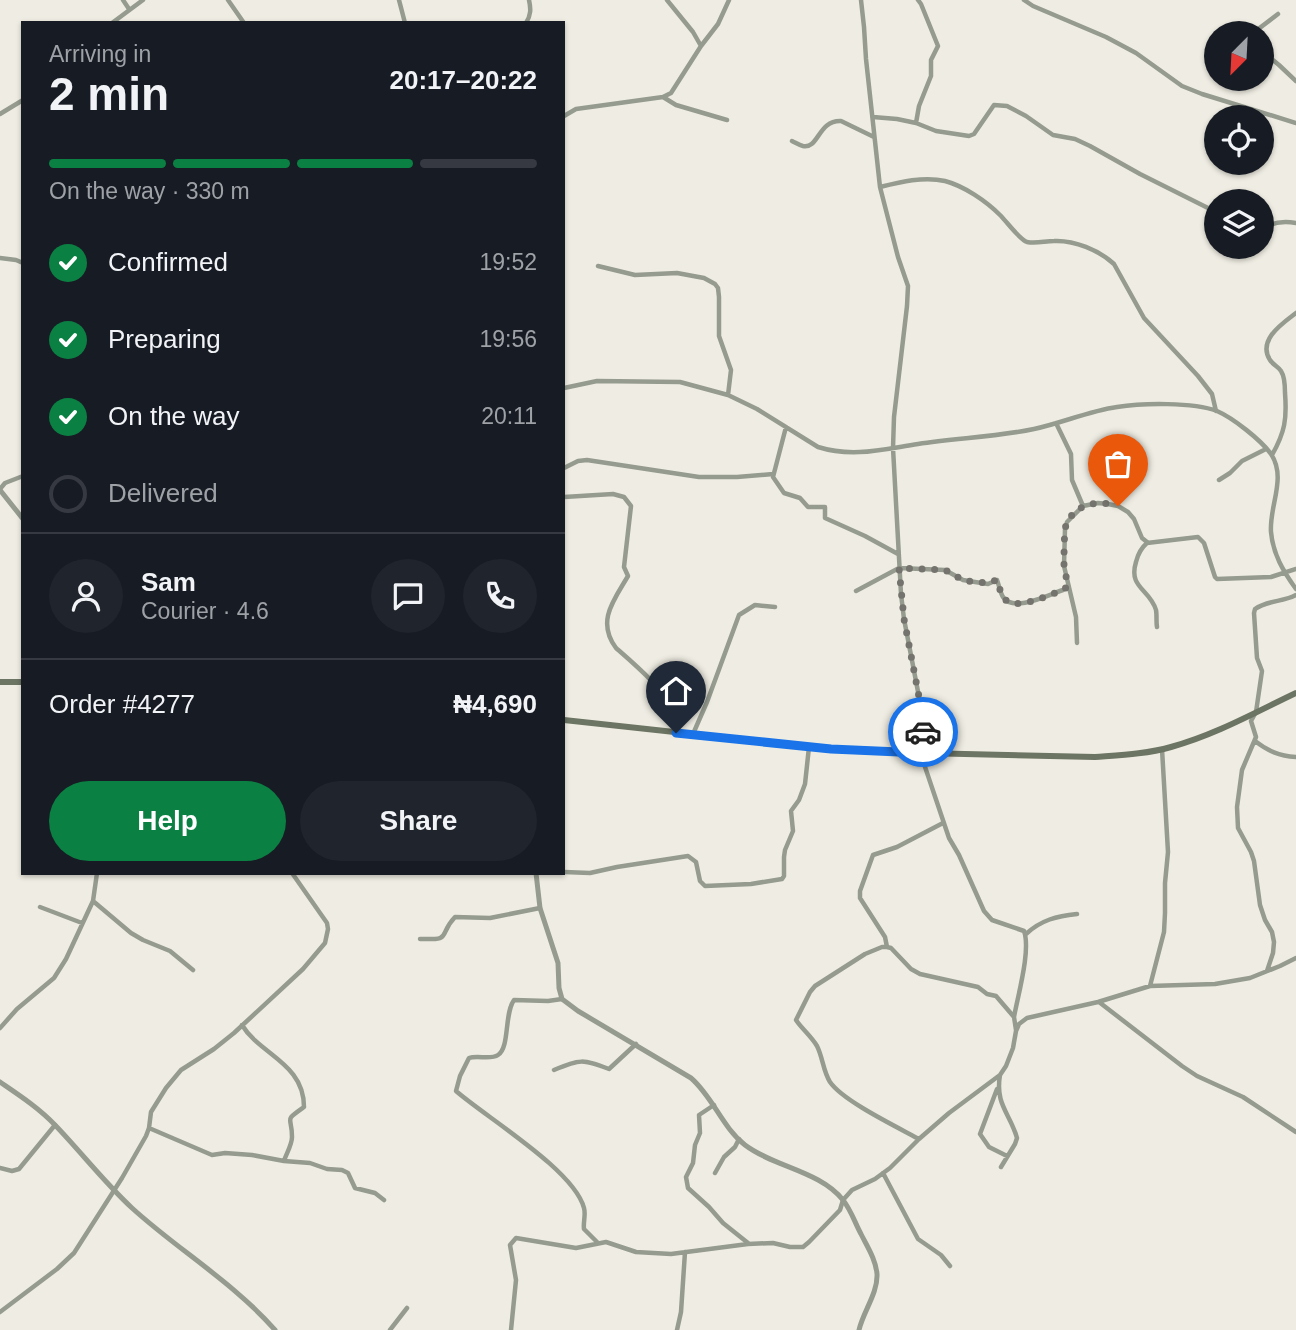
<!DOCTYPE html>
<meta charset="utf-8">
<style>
:root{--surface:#171b24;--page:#20242c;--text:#f1f3f6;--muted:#9ea1a6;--line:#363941;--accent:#0b8043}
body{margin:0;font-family:Arial,sans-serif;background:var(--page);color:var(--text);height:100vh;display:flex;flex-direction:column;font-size:26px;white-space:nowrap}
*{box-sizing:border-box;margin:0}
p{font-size:23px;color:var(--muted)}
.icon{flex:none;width:38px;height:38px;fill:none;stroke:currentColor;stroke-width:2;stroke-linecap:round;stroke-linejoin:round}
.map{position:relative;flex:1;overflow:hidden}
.drawer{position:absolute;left:21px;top:21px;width:544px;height:854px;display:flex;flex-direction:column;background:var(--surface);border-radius:0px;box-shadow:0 2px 5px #0004}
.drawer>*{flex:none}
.needle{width:46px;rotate:204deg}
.controls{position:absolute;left:1204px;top:21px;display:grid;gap:14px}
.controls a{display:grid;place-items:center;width:70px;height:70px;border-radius:50%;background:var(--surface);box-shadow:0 2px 5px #0004;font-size:35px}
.pin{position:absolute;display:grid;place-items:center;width:60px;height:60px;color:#fff;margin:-72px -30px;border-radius:50% 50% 50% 0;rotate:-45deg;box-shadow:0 0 7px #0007}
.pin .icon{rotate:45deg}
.courier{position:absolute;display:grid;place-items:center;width:70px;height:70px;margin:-35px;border:5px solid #1a73e8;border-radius:50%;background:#fff;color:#222;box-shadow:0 2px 9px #0007}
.head em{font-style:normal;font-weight:700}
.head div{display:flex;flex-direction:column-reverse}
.head{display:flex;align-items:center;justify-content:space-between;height:119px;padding:0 28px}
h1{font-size:46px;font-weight:700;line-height:52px}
.bar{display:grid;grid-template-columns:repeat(4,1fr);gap:10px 7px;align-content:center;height:84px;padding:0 28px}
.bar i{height:9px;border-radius:5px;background:var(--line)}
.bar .active{background:var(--accent)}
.bar p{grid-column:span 4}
.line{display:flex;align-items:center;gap:18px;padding:0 28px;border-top:2px solid var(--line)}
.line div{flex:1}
.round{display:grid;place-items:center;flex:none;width:74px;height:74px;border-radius:37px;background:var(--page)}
ol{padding:0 28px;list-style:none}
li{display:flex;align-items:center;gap:21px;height:77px}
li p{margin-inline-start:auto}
li .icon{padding:7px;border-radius:50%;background:var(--accent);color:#fff;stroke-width:4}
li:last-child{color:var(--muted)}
li i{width:38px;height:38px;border:4px solid var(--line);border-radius:50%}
.primary-button{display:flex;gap:14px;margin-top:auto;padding:14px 28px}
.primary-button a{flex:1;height:80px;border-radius:42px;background:var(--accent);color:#fff;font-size:28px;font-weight:700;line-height:80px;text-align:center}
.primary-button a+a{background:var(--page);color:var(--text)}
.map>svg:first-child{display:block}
</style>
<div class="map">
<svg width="1296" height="1330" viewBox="0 0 1296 1330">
<rect width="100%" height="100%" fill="#efede3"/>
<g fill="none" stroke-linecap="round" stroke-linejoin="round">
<path stroke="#959b8f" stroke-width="4.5" d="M123,0L129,9
M228,0L244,23
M399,0L405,23
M667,0L693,32L701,46
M861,0L864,27L866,59L880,187L898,257L908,286L907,306L894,417L893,448L901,594L904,619L920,702L923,728L922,758L949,838L959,855L984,911L992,920L1024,931C1031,950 1018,995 1014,1017
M1024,0L1033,6L1106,37L1136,53L1182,86L1202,94L1296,123
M112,23L143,0
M526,23C531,15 531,9 529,0
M1253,33L1278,14
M1262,51L1279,65L1296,81
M663,97L676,105L727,120
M0,114L23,100
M564,116L576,109L663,97L671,93L701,46L718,24L729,0
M873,117L897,119L916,123L936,131L969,136L974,134L994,105L1007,106L1026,116L1053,135L1075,139L1090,146L1140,174L1216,212
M916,123L919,106L931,76V60L938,46L921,4L918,0
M792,141C796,143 799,145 803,146C819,149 818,120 841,121L874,137
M880,187C900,182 924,176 945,181C964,186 986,201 1000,215C1007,222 1019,239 1027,242C1036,244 1045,241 1054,241C1074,240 1099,250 1114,264L1144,318L1198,376L1212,394L1216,411
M1262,229C1272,222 1284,221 1296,223
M0,258L16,260L23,263
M598,266L635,275L677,273L704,278L715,284L718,288L719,297V336L731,370L728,395
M564,388L597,381L680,382L728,395L757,409L818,447C853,458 884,449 918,444C957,438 996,437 1034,429C1062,423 1089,411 1117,407C1142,403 1193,402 1217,411C1233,418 1261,440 1271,454C1287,478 1269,506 1271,532C1273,554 1283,571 1296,589
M1056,423L1071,454L1072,480L1083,506
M786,427L773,477L784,493L800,498L808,507H825V518L865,536L898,554
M1272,455C1285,432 1287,419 1285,393C1285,386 1285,377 1281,371C1279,367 1273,365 1270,360C1257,340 1283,323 1296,313
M564,468L578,461L587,460L699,477H737L773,474
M1219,480L1230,473L1242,461L1266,449
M0,489L5,483L23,476
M564,497L613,494L624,497L631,506L624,567L628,576C614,600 596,621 616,648C632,662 672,696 676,716C677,721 676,727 676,733
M856,591L899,568L945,570L963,580L975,582L988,584L997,580C999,585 1000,592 1003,597C1013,613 1048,595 1063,590L1068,586
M1157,627C1156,622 1157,615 1156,610C1150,589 1128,588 1136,562C1138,554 1141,548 1147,543L1198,537L1204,543L1215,577L1217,579L1271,577L1296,569
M1077,643L1076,617L1064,566L1065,529L1067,522L1083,506L1098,503L1108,504L1118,506L1128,512L1134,519L1142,538L1147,542
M693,734L707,702L739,615L755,605L775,607
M1255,741C1268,751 1279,756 1296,757
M943,823L897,847L873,855L860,891V898L885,937L887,947L891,948L911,969L920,974L978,987L987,994L996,996L1014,1017L1016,1030
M564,872L590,873L617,867L688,856L696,862L700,881L705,886L751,884L782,879L784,876V857L785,850L793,831L791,811L799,800L805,784L809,747
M93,901L131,933L143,940L170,951L193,970
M40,907L82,923
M1026,934C1041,920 1057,916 1077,914
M420,939C454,940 437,936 455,917L490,918L540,908
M887,947H882L865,954L815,986L810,992L796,1020C802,1029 811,1036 817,1046C823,1058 823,1071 830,1082C843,1101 897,1127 919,1139
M1267,971L1273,953L1274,942L1272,932L1265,920L1260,905L1254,861L1251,852L1238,828L1237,807L1242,770L1256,737L1251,721L1256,712L1262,671L1257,658L1254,613L1255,609C1267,600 1284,602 1296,595
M1150,986L1164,932L1165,913V883L1168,852L1162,749
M562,999L548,1001L514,1000C504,1014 510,1047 498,1055C491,1060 477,1055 469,1058L460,1076L456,1091C487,1118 574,1170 584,1208C586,1215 583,1222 584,1229L598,1243
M1099,1002L1182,1066L1197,1076L1243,1097L1296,1132
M242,1025C260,1055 304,1063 304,1107C283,1122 292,1115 292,1137C292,1145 286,1154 284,1161
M0,1028L17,1009L54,978L66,959L93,901L97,873
M554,1070C581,1059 582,1059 609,1069L636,1044
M1000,1075C995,1105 1010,1113 1017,1138L1015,1144L1001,1167
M997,1089L980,1134L989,1147L1007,1156
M714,1105L699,1115L700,1133L695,1145L693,1163L686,1177L688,1188L709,1207L723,1223L748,1243
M149,1128L212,1155L225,1153L252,1155L284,1161L310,1163L327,1169L342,1170L348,1173L355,1188L375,1193L384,1200
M0,1168L12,1171L19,1169L55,1125
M715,1173L724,1157L735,1147L739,1139
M883,1173L918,1239L941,1255L950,1266
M0,1312L57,1269L74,1253L122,1178L146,1136L149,1128L151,1112L166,1088L181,1070L214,1049L234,1033L303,969L325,943L328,929L327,923L292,873
M390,1330L407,1308
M511,1330L516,1280L510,1245L516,1238L576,1248L606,1242L636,1252L671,1254L748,1244L773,1243L790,1247H803L809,1242L840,1210L843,1200L852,1190L875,1179L890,1168L919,1139L949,1113L1000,1075L1006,1066L1013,1048L1016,1031L1019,1024L1027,1018L1098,1002L1150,986L1215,984L1250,978L1280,966L1296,958
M677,1330L681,1312L685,1252"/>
<path stroke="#959b8f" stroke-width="5" d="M0,490L23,519
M536,873L540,908L558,963L559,988L562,999L578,1011L691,1078C713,1097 722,1127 745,1145C774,1167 820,1171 843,1200C851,1210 855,1223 861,1234C867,1246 876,1260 877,1274C878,1293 863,1312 859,1330
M0,1082C19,1095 39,1108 55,1125C81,1152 104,1182 132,1208C178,1250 233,1282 275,1330"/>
<path stroke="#6c7463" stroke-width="6" d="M0,682H23
M564,720L831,749L880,752L1095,757C1121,755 1146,754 1171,747C1215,735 1256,712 1296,693"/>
</g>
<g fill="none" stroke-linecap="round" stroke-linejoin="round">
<path stroke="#75736d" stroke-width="7" stroke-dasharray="0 12.6" d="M923,732L920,702L904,619L899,568L945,570L963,580L975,582L988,583L997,580C999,585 1000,592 1003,597C1013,613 1048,595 1063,590L1068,586C1067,578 1064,571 1064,564C1064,556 1064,531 1066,525C1075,503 1098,500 1118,506"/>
<path stroke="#1a73e8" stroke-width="9" d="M676,733L831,749L922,753L923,732"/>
</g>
</svg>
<div class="controls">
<a><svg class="needle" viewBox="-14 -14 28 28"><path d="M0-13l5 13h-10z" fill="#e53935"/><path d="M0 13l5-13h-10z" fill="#9ea1a6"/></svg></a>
<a><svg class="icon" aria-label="locate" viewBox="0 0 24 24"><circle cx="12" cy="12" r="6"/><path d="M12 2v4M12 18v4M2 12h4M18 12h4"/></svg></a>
<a><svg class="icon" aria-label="layers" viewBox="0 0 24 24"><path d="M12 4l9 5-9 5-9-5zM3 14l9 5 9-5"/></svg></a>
</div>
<div class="pin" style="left:1118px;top:506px;background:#ea580c"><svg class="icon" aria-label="bag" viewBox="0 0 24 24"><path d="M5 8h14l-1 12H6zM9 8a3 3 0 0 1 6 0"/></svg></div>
<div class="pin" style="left:676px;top:733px;background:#1f2937"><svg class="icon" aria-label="home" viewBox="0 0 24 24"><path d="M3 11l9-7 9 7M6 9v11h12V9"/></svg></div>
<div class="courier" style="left:923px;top:732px"><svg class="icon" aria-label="car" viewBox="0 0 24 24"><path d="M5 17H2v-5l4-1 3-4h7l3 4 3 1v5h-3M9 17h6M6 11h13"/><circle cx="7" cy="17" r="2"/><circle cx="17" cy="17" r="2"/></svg></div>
<section class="drawer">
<div class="head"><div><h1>2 min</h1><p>Arriving in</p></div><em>20:17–20:22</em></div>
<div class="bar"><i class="active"></i><i class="active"></i><i class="active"></i><i></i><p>On the way · 330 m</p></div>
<ol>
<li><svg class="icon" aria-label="check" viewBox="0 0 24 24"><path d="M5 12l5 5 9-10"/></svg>Confirmed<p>19:52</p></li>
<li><svg class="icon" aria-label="check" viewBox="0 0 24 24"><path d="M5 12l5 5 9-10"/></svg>Preparing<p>19:56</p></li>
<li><svg class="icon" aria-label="check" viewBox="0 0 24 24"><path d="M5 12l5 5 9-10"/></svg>On the way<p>20:11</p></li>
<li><i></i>Delivered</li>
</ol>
<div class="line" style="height:126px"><a class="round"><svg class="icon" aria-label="person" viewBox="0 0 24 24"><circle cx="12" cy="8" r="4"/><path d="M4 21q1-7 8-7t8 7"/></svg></a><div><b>Sam</b><p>Courier · 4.6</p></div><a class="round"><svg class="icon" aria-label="chat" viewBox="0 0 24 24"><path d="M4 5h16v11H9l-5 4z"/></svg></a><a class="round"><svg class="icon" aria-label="phone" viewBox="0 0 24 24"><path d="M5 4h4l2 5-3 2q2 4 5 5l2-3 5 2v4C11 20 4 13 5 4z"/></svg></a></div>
<div class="line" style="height:91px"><div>Order #4277</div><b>₦4,690</b></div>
<div class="primary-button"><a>Help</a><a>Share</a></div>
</section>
</div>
